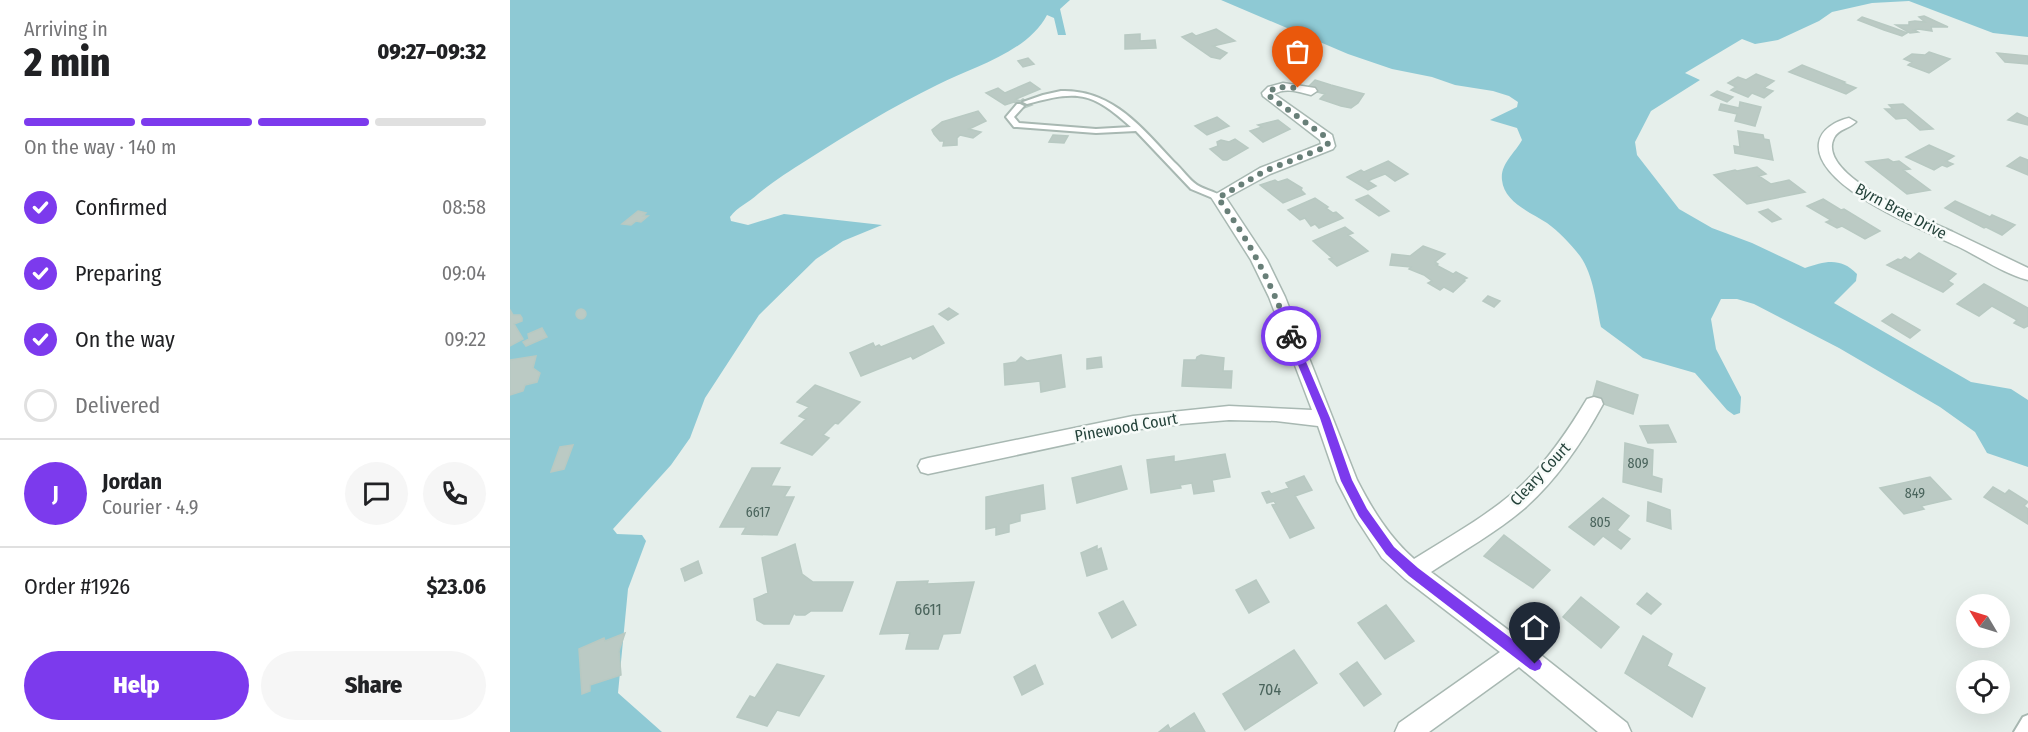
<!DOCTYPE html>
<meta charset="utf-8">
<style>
:root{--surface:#fff;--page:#f6f6f6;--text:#202124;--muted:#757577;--line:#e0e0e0;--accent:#7c3aed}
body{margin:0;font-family:"Fira Sans Condensed",sans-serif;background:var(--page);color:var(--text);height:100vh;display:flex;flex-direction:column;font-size:22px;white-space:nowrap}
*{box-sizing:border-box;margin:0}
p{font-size:20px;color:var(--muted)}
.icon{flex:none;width:33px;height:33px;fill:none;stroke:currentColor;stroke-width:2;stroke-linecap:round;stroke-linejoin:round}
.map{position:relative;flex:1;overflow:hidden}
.side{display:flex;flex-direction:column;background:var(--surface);width:510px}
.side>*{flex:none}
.needle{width:39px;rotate:308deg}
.buttons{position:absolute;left:1446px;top:594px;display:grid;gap:12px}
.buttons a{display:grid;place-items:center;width:54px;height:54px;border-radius:50%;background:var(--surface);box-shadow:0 6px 24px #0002;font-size:30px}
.pin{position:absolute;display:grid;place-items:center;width:51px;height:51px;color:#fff;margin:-62px -26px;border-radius:50% 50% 50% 0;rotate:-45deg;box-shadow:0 0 6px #0007}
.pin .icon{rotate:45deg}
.courier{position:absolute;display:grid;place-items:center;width:60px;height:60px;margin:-30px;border:4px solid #7c3aed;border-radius:50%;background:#fff;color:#222;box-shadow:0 2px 8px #0007}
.summary em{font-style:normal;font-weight:800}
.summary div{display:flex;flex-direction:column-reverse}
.summary{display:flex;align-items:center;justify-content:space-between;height:102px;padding:0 24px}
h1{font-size:39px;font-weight:800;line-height:45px}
.bar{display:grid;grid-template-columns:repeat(4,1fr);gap:9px 6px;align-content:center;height:72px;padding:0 24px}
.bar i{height:8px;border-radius:4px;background:var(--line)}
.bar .active{background:var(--accent)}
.bar p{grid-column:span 4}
.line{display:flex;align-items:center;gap:15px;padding:0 24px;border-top:2px solid var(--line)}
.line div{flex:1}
.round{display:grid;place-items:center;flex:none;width:63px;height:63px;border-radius:32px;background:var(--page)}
ol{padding:0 24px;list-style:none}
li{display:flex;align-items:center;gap:18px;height:66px}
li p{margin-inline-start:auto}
li .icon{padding:6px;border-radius:50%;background:var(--accent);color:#fff;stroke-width:4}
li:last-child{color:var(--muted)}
li i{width:33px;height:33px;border:3px solid var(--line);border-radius:50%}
.cta{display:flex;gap:12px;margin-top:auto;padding:12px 24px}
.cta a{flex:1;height:69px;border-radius:36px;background:var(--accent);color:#fff;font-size:24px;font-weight:800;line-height:69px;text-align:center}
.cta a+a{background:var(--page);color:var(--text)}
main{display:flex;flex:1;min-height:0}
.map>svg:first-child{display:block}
</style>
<main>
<section class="side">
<div class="summary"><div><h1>2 min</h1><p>Arriving in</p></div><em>09:27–09:32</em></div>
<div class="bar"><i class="active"></i><i class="active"></i><i class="active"></i><i></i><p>On the way · 140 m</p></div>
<ol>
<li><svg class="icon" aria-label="check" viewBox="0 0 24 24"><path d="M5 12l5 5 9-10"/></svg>Confirmed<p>08:58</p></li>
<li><svg class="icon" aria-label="check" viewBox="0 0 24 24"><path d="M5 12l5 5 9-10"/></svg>Preparing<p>09:04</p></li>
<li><svg class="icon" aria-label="check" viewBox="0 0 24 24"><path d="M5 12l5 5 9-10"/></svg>On the way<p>09:22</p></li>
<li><i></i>Delivered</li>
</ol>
<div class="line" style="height:108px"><b class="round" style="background:var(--accent);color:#fff">J</b><div><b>Jordan</b><p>Courier · 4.9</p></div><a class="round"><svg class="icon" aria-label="chat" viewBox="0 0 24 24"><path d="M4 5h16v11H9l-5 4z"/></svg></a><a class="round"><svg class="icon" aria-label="phone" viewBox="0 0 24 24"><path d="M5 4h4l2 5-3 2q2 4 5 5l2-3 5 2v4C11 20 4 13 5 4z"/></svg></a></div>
<div class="line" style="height:78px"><div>Order #1926</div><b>$23.06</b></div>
<div class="cta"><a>Help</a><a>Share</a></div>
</section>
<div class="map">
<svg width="1518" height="732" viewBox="0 0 1518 732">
<rect width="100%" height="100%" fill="#e6efeb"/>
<path fill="#8ec9d4" d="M0,0H560L550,9L556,35H548L544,18L537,15C518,52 463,67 427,85C382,107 339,133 297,160C278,172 265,180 248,194C239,203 228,206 220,217L221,221L238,225L274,214L372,225L333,241L306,259L249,315L195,398L180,438L161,465L103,529L107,534L132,535L136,541L118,589L108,693L152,732H0Z
M711,0H1518V37L1483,33L1399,1L1362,3L1322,12L1309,21L1268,40L1245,44L1232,39L1175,73L1190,80L1141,111L1125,142L1127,155L1169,209L1202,228L1242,243L1295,268C1315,261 1331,257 1347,274L1346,281L1324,303L1461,382L1501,389L1518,400V467L1477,453L1465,432L1430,407L1329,348L1244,304L1227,299H1211L1201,319L1206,349L1231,397L1230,413L1224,415L1217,410L1185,373L1133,358L1091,327C1086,304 1084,276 1070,256C1061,244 1048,231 1037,223C1020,212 994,202 992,180C990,164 1005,153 1012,140L1007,128L980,120L1007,107L1008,102L999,96L983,91L945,85L922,77L882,69L838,54Z"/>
<path fill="#bbcac4" stroke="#b8c9c2" stroke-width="1.5" d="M1414,16L1438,27H1421L1422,31L1408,29L1404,30L1408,32L1400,33L1386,25H1399V22L1405,21L1415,22L1409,17Z
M1352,17L1384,28L1397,33L1392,36L1374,30L1348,20Z
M706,29L725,41L703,46L717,53L710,59L701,57L672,37L682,33L686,36Z
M630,34V41L645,40L646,48L615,49V35Z
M1419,52L1440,59L1419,73L1398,65L1402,62L1394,59L1402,54L1415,55Z
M1487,53L1518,56V64L1495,62Z
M518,58L524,64L513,67L508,61Z
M1292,65L1335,82L1333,83L1346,88L1336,94L1279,72Z
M1246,74L1264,81L1254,88L1263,91L1254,98L1242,93L1238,97L1221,90L1226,87L1218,83L1228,77L1236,80Z
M805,80L821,85L854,94L848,103L841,108L831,106L810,99L815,94L796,89Z
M520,82L530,89L506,99L510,101L513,99L522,105L514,108L504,102L495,105L476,93L488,88L495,93Z
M1207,91L1223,97L1217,102L1201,95Z
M1230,102L1251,107L1245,126L1225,121L1227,114L1209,110L1211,104L1229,108Z
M1393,104L1423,129L1410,130L1396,118L1386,119L1375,109H1383L1379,105Z
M468,111L476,121L459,129L471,132L463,138L450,135L447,138V145L433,146L434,141H430L424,134L422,130L432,122Z
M1507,113L1518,118V125L1498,120Z
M707,117L719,126L697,135L685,126Z
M768,120L780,129L753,142L740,131L752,127L748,125Z
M1228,131L1253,135L1254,139L1259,140L1263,160L1225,153L1224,146L1230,147Z
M543,135L558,136L554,143L539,142Z
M725,139L738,148L717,160H713L700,149L708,146L707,142L711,140L719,142Z
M1419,145L1444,156L1436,161L1443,164L1437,167L1432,165L1424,170L1396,157Z
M1510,157L1518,160V175L1497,166Z
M1378,159L1383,162L1389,161L1400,169L1393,170L1420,190L1397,194L1356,162Z
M878,161L898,174L885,181L875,174L862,179L858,181L866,186L858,190L837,177L851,170L854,172Z
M1247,167L1256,174L1249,176L1261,184L1279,180L1295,192L1237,204L1204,175L1225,170L1227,171Z
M777,179L792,188L791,190L795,194L773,203L750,185L765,180L768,182Z
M858,195L879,211L869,216L846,200Z
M805,198L818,207L816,208L823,213L826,212L833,218L809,228L805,224L801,226L795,218L790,220L778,210Z
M1313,199L1331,210L1334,209L1370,231L1355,239L1332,226L1327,228L1316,222L1321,220L1297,206Z
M1445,201L1480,217L1482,215L1505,225L1492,235L1476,227L1474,228L1435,208Z
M1258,209L1271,219L1262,222L1249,212Z
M128,211L136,213L133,216H138L131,222L126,221L121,225L112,224Z
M835,227L843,233L838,235L858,251L827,266L819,259L822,258L803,241Z
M913,246L935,254L925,262L928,264L926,265L943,274L946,272L957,278L953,280L955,281L943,292L934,287L930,290L918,283L922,281L914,275L899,269L901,267L880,265L882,254L900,256Z
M1409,253L1446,274L1438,281L1443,284L1433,292L1377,265L1388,259L1391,260L1395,257L1400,260Z
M1474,284L1518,308V326L1514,328L1504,323L1507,320L1482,306L1469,316L1447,304Z
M978,296L990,301L984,307L973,301Z
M439,308L448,314L438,320L429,314Z
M66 314a5 5 0 1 1 10 0a5 5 0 1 1-10 0Z
M0,310L3,315H10L12,318V321L4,324L13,339L0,346Z
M1382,314L1410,330L1400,338L1372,321Z
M423,326L434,343L403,359L401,356L351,376L340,353L363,343L365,347L369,345L371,347Z
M32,328L37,337L16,346L13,342L19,339L18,334Z
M551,355L555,387L531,392L530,381L495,385L494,364L506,362L511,357L517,361Z
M691,355L714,358L713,371H722L721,388L672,386L674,360H686L687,357Z
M26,356L23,368L30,373L27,382L15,385L13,391L0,395V360Z
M591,357L592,367L577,369V359Z
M1087,381L1128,395L1123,414L1082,400Z
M305,385L350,402L328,424L325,423L313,435L319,438L302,455L271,443L296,419L289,416L299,407L287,402Z
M1158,425L1166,442L1138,443L1130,426Z
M1115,443L1143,450L1142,476L1152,479L1151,492L1113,482Z
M63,445L54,469L41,472L50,447Z
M715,454L720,477L702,480L704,491L684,494L682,483L670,485L671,488L641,493L637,460L664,456V462Z
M611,466L617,489L567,503L562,478Z
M242,468H270L261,486L280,487L274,497H284L267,535L232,534L236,527H210Z
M794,476L802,490L785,496L804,528L780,538L762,505L766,504L764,501L757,503L752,493L759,491L761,494L779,488L776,483Z
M1420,477L1441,499L1411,506L1414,509L1394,514L1370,488Z
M533,485L535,509L510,514V521L499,524V532L486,535V527L476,529V497Z
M1483,487L1495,494L1499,490L1518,502L1514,506L1518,509V524L1474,497Z
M1093,498L1119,516L1107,530L1120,539L1111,549L1093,536L1084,545L1059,527Z
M1138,502L1160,510L1161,529L1137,521Z
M994,535L1040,570L1023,588L974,556Z
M285,544L292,574L303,582H343L332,611H301L295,615H286L284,613L279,624H254L247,620L244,599L258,593L252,558Z
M587,546V550L591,548L597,569L577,576L571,553Z
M188,561L192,573L175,581L171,569Z
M746,580L759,602L739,613L726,590Z
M418,581L417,584L464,582L450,633L433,634L428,649H396L400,633L370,634L387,582Z
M1137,593L1151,604L1141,614L1127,604Z
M1071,597L1109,627L1091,648L1053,617Z
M613,601L626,625L602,638L589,613Z
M876,605L904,641L875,659L848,623Z
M115,633L109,651L111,675L80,685V691L72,694L69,649L94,638L95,641Z
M1133,636L1162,654L1157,666L1195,688L1182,717L1115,673Z
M784,650L807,683L735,730L713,694Z
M847,662L871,694L854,706L830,674Z
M267,664L314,676L289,716L267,710L257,726L227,717L240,696L245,698Z
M525,665L533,684L512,695L504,677Z
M684,713L695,732H649L658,725L660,729Z"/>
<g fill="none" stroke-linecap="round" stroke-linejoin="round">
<g stroke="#a8b8b2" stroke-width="4">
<path id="service" d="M551,91C602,89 632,128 664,162C672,169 679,180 687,185C695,190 705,191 712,197L708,200L705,199L681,189L626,131L586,133L507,127H504L496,117L507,104H510L514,106L504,117L509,123L586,129L621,127C581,91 568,90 517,104L513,102L533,95Z
M1518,715V732H1504L1513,717Z"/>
</g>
<g stroke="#a8b8b2" stroke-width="3">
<path id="minor" d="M773,83L805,88L807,91L801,95C789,92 776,87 764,94L822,135L825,146L823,149L760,174L716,198L757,260L775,297L847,480C862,509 879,537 904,559C942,535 981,514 1014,483C1039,459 1059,429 1077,399L1084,397L1091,399L1093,404C1073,441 1048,478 1016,507C987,532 953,551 921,572L1017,644L1117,723L1121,732H1088L1009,667L919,732H885L889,723L990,652L895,579L872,558L846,518L827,481L808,426L766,421L719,420L671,424L623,430L418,474L411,472L408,466L411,460L418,458L623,416L719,406L802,410L759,297L741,260L701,197L750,168L811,144L810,140L753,96L752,93L758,87Z
M1339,118L1346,122C1339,129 1328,129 1324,138C1305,176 1419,221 1443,232C1468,244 1493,256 1518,268V280C1494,274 1470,257 1447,246C1416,231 1303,187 1309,143C1311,129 1326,121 1339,118Z"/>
</g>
<use href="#service" fill="#fff" fill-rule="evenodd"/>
<use href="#minor" fill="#fff" fill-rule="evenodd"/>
</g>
<path fill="#7c3aed" d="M781,332L785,336L820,418L842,480L857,509L884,547L908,568L1030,660L1032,664L1030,669L1025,671L1020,669L899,576L876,554L849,516L831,481L810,418L776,336Z"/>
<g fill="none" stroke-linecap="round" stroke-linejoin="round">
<path stroke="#687f78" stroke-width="6" stroke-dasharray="0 10.8" d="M781,336C762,285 740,241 708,198L755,171L818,146L817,138L759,96L758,93L766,87L788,88"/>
</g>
<g text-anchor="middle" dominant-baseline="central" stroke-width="5" stroke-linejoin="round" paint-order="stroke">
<g font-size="14" fill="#4a645c">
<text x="1128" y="463">809</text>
<text x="1405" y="493">849</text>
<text x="248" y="512">6617</text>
<text x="1090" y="522">805</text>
</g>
<g font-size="16" fill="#24423a" stroke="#f7fbf9">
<text transform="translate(1391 211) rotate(28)">Byrn Brae Drive</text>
<text transform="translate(616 427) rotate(-10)">Pinewood Court</text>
<text transform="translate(1030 474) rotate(-47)">Cleary Court</text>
</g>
<g font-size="16" fill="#4a645c">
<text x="418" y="609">6611</text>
<text x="760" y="689">704</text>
</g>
</g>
</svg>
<div class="buttons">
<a><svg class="needle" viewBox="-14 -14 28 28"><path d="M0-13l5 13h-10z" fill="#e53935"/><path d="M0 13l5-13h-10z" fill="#757577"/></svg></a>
<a><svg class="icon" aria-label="locate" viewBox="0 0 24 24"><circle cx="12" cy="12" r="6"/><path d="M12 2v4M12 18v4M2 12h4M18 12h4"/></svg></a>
</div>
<div class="pin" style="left:788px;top:88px;background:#ea580c"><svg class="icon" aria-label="bag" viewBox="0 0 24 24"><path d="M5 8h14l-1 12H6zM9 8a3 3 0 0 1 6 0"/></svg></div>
<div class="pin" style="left:1025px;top:664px;background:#1f2937"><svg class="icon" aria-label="home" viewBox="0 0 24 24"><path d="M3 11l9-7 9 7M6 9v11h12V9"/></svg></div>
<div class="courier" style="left:781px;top:336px"><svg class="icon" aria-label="bike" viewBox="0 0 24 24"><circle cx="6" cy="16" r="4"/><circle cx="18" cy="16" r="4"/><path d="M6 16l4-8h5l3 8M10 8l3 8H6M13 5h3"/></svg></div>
</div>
</main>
